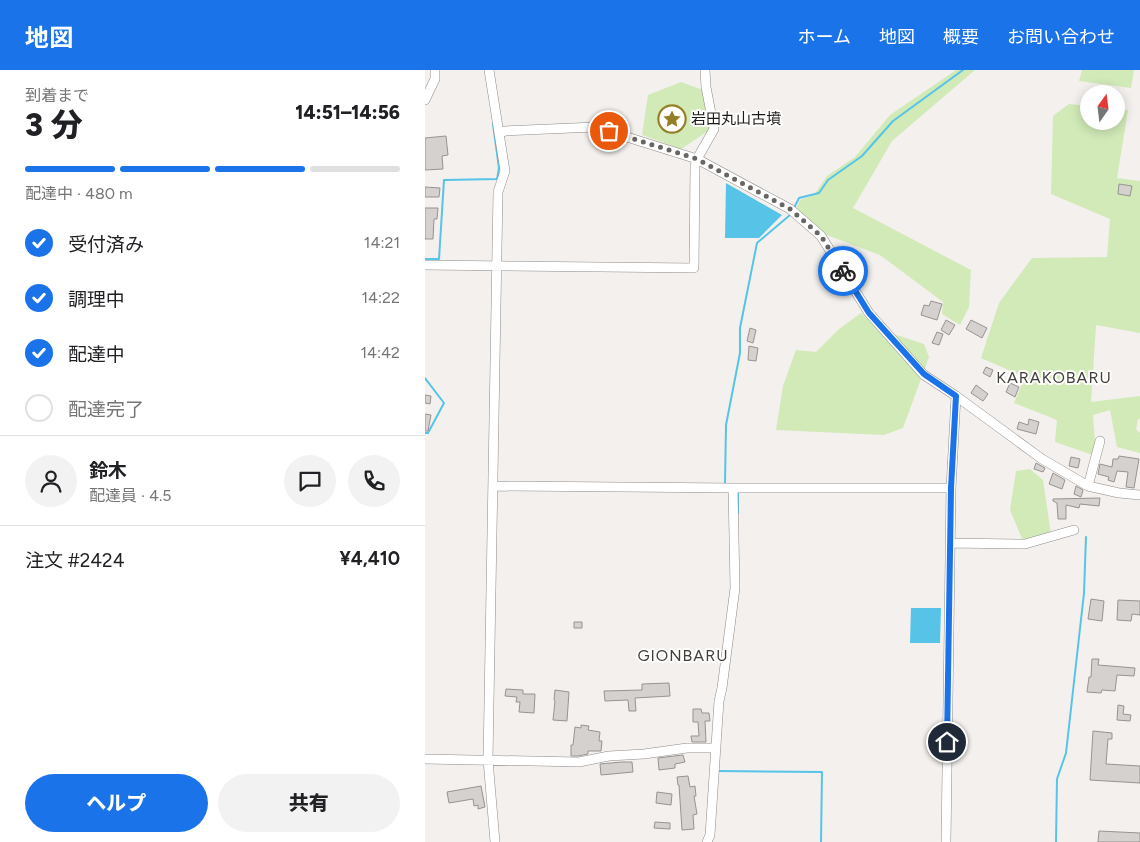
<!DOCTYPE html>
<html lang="ja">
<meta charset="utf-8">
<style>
:root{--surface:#fff;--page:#f2f2f2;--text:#202124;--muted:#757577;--line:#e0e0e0;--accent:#1a73e8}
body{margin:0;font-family:Figtree,"Noto Sans JP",sans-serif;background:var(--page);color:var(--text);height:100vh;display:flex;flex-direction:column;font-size:19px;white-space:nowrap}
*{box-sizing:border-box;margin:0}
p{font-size:16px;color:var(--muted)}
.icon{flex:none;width:28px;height:28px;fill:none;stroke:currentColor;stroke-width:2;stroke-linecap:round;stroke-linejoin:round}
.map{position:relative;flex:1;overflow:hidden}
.side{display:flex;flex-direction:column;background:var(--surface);width:425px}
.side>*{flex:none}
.needle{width:32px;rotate:14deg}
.tools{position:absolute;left:655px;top:15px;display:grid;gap:10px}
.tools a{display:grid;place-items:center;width:45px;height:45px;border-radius:50%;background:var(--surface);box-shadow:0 2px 12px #0003;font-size:25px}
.pin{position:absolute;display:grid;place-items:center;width:42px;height:42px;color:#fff;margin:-21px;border:2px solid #fff;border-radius:50%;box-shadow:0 1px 5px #0007}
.courier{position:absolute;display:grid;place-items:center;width:50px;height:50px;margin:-25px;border:4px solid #1a73e8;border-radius:50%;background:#fff;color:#222;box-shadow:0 1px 6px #0007}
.head em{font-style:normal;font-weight:800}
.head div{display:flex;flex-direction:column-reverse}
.head{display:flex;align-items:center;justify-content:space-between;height:85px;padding:0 25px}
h1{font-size:32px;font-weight:800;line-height:38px}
.bar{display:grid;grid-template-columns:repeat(4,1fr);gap:8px 5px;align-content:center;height:60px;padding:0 25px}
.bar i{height:6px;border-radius:4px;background:var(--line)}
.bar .active{background:var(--accent)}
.bar p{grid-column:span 4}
.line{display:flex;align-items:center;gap:12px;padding:0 25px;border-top:1px solid var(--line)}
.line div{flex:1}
.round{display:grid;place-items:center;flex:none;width:52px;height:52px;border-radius:26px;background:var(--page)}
ol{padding:0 25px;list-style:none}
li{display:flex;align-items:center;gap:15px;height:55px}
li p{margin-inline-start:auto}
li .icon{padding:5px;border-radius:50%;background:var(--accent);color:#fff;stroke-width:4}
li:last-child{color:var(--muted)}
li i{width:28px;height:28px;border:2px solid var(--line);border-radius:50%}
.button{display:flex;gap:10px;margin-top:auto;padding:10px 25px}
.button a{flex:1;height:58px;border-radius:30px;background:var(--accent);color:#fff;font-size:20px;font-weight:800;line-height:58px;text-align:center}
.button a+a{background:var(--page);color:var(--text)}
header{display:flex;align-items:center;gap:30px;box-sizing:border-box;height:70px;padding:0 25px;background:var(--accent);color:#fff}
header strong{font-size:24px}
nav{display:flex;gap:28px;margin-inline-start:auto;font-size:18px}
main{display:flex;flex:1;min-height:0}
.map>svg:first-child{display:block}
</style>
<header>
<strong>地図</strong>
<nav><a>ホーム</a><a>地図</a><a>概要</a><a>お問い合わせ</a></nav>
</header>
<main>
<section class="side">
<div class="head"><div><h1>3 分</h1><p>到着まで</p></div><em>14:51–14:56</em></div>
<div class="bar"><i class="active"></i><i class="active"></i><i class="active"></i><i></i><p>配達中 · 480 m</p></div>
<ol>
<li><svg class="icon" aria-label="check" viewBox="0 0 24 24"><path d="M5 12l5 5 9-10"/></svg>受付済み<p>14:21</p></li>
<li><svg class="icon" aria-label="check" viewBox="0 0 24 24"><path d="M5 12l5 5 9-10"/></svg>調理中<p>14:22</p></li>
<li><svg class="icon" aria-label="check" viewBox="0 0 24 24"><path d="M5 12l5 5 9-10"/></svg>配達中<p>14:42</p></li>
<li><i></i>配達完了</li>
</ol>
<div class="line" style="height:90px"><a class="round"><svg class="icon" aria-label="person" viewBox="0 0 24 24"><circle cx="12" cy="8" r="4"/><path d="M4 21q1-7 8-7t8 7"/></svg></a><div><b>鈴木</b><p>配達員 · 4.5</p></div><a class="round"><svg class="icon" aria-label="chat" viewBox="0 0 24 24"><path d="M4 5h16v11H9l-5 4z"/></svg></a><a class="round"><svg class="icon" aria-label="phone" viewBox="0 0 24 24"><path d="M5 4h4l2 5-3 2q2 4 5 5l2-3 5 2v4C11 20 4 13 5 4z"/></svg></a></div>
<div class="line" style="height:65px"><div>注文 #2424</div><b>¥4,410</b></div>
<div class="button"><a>ヘルプ</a><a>共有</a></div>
</section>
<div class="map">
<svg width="715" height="772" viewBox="0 0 715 772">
<rect width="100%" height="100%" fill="#f3f0ed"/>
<path fill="#d1eab8" d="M531,0H550L467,71L428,138L546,200L544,237L535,255L517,244L518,232L455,185L399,164L371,139L375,130L389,125L402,106L430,87L465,45Z
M657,0H709L706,18L654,11Z
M256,12L278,20L286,59L256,79L217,65L223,25Z
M644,34L664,36V51H691V39L703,40L692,108L715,111V263L671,255L666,332L715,326V349H713L711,359L715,363V383L692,377L685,340L668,345L670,372L668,385L630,372L632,350L589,333L600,307L556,288L574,233L607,188L682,187L685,149L626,124L628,46Z
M436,243L453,259L499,274L504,287L478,358L459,365L351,360L358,316L371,280L391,282L414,259Z
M605,399L618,410L626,464L598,471L585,440L591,401Z"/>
<path fill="#57c4e7" d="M301,113L357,145L334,168H300Z
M486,538H516L515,573H485Z"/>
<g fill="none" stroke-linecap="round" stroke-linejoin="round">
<path stroke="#57c4e7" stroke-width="2" d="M369,138L374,128L394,123L403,110L437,86L468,51L538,0
M0,189H14L19,110L72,109L74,98L68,54
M0,308L19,333L3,363H0
M300,413L301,355L315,283V258L332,173L365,145
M313,443V420
M293,701L397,702L396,772
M631,772L632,709L641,683L659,523L661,467"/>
</g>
<path fill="#d5d1cf" stroke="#979391" d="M21,66L23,85L17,86L18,99L0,100V68Z
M694,114L707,116L705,126L693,124Z
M0,117L15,118L14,127H0Z
M0,138H13L12,149H9L8,169H0Z
M506,231L517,234L512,250L496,245L499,235L504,236Z
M521,250L530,255L524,265L516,260Z
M546,250L562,258L557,268L541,259Z
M325,258L331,260L328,273L322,271Z
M512,262L518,264L514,275L507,273Z
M324,276L333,278L331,291L323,290Z
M561,297L568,300L565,307L558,303Z
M585,313L594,317L590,327L581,322Z
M551,315L563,324L558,331L546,323Z
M0,325L6,326L5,334L0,333Z
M0,344L6,345L3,361H0Z
M604,349L614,352L611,364L592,359L594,352L603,355Z
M694,386L714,389L709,418L701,417L703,402L692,401L689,412L683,410L684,407L673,404L675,394L687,397L688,389H693Z
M646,387L655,389L653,398L644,396Z
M611,393L620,398L618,402L609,399Z
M628,403L640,410L637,419L624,414Z
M651,416L658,420L656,427L649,424Z
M675,428L674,436L655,434L654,438L641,435V449H633L632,433L628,431V429Z
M666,529L679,531L677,551L663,549Z
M693,530L715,531V545L707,544L706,551L692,550Z
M149,552H157V558H149Z
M667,589H674L673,595L710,598L709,606L692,605L690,621L677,620L676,623L662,622L664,607H666Z
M244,613L245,626L210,628L211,641H204L203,630L180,631L179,621L217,620V614Z
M81,619L98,620V624H110L109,643L94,642L95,632H91L92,627L80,626Z
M130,620L144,622L142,651L128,650L130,631L129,630Z
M693,635L699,636L698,644L706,645L705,651L692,650Z
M268,639H276L277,643H284L285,651H280L281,672H267L266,666H274L273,652H268Z
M156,655L164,656L163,660L175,662L174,671H177L176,681H163V684L153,686H146V675H148L150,657L156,658Z
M668,661L687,663V669H683L681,694L715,696V713L665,710Z
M258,685L260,692L250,694V698L234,700L233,688Z
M197,692H207L208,702L176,705L175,694Z
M263,706L265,717L270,716L271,726H269L272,744L268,745L269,759L257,760L254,715H253L252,707Z
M56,716L60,737L53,739V735L49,736L48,729L24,733L22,722Z
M232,722L247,724L246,735L231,733Z
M230,752L245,753V759L229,758Z
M674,761L715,763V772H673Z"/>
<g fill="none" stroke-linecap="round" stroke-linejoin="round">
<g stroke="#8f8b89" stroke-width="10">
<path id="street" d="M64,0L80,101L73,122L63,690L70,772
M0,30L10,9V0
M75,63L80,61L170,57L272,89L365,139L396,166L444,243L499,305L531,326L617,389L663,416L694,423L715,425
M0,195L269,198L270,96L272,89L289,59L281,17L280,0
M69,416L308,418H526
M663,416L675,371
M525,473L600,474L649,460
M0,689L154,692L184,686L219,684L262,678H290
M282,772L285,765L294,631L297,618L310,518L308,418
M521,772L526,418L531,326"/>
</g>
<use href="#street" stroke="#fff" stroke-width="9"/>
</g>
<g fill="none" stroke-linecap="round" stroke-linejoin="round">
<path stroke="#676664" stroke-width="5" stroke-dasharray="0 9" d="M184,61L272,89L365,139L396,166L418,201"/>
<path stroke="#1a73e8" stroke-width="6" d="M418,201L444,243L499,304L531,326L526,418L522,672"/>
</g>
<defs>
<g id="sight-ring" transform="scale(1.4375)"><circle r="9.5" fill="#fffefc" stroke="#947f26" stroke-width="1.5"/><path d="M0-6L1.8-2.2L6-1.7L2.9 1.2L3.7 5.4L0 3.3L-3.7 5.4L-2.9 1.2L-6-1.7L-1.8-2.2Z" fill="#947f26"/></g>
</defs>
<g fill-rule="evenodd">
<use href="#sight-ring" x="247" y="49"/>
</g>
<g text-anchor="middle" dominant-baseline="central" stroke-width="4" stroke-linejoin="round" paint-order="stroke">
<g font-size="15" fill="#1c1b1a" stroke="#fffefc" text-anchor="start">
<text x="266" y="49">岩田丸山古墳</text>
</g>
<g font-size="16" letter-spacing="1" fill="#413e3c" stroke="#fffefc">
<text x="629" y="307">KARAKOBARU</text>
<text x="258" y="585">GIONBARU</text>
</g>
</g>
</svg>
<div class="tools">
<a><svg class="needle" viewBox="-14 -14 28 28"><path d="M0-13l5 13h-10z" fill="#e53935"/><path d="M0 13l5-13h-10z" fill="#757577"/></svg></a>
</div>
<div class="pin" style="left:184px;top:61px;background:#ea580c"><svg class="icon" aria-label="bag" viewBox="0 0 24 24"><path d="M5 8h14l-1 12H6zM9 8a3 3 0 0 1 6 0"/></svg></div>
<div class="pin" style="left:522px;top:672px;background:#1f2937"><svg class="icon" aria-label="home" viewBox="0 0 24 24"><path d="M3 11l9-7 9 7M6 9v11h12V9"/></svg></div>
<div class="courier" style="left:418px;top:201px"><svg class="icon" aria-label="bike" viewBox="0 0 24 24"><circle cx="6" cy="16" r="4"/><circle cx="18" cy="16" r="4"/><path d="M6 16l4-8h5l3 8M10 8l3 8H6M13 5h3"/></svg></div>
</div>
</main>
